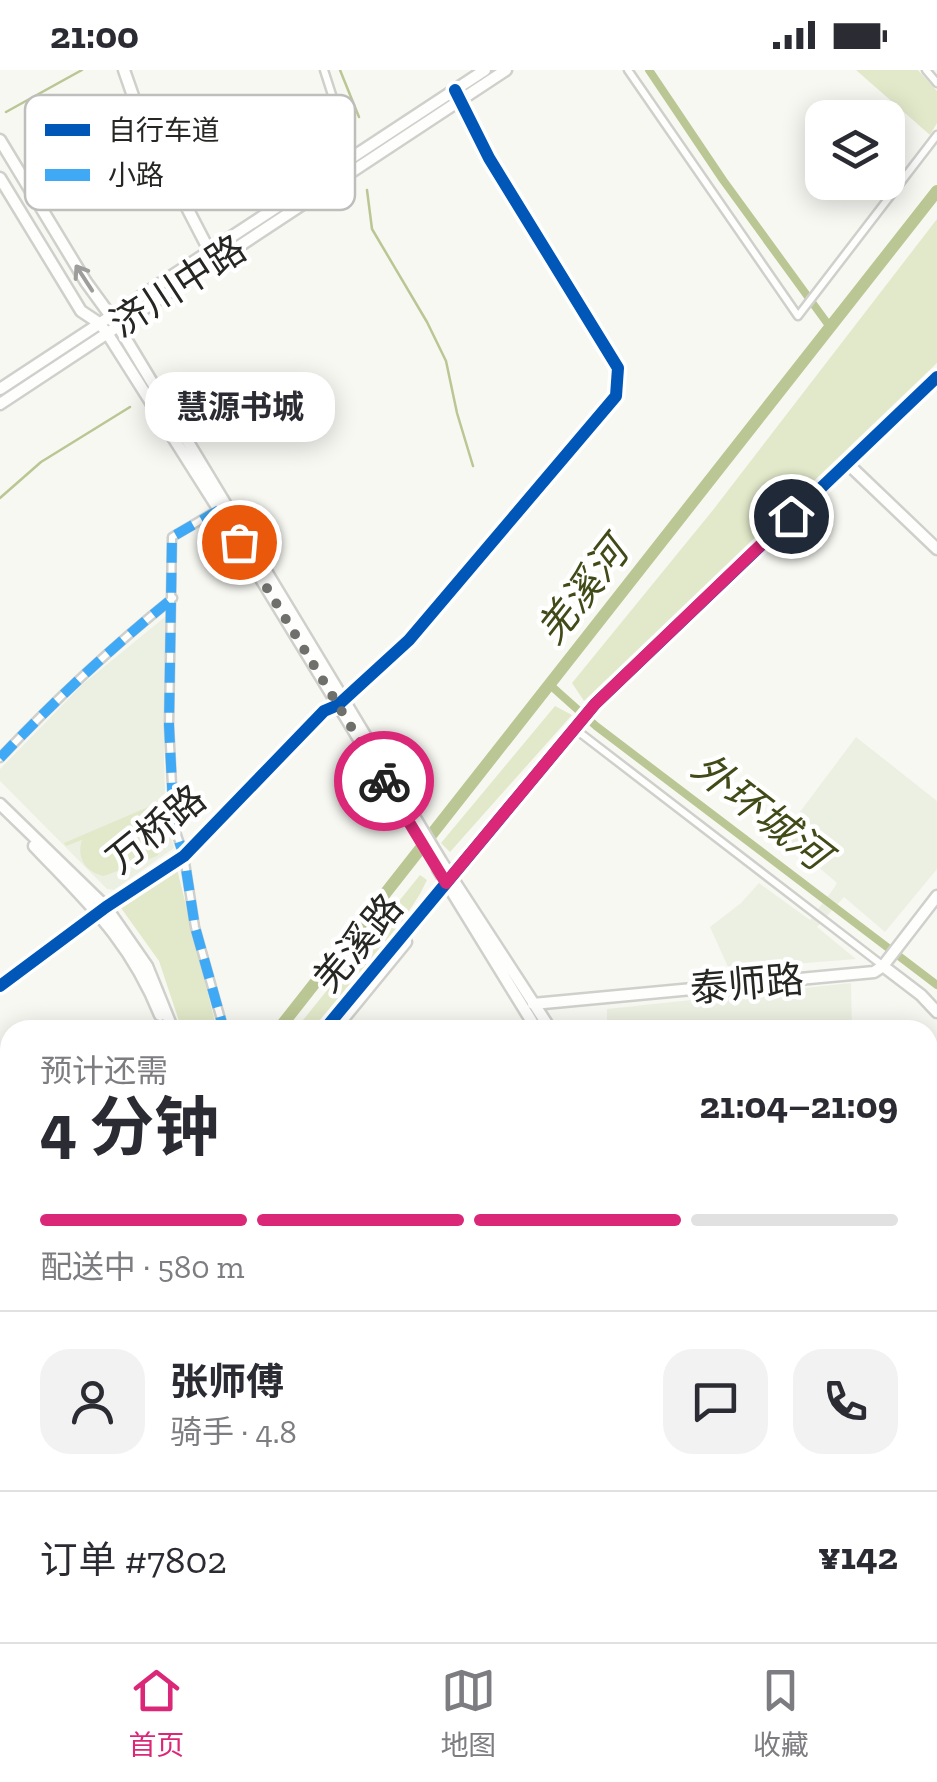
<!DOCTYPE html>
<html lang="zh">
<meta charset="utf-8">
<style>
:root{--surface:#fff;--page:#f2f2f3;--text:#2b2b33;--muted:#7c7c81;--line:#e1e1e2;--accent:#db2777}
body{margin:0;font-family:"Zilla Slab","Noto Sans SC",serif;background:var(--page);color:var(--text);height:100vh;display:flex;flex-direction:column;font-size:38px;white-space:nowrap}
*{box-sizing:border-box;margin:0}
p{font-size:32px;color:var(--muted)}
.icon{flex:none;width:55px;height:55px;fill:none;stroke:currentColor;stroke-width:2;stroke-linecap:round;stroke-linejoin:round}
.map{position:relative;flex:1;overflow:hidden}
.side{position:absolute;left:0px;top:950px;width:938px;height:622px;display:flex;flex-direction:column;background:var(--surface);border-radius:30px 30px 0 0;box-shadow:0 5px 25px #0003}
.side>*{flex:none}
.controls{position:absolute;left:805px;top:30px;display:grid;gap:20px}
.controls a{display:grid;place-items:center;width:100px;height:100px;border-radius:20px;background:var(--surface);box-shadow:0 5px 25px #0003;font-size:50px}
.pin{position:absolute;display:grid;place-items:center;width:85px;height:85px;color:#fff;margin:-42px;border:5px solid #fff;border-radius:50%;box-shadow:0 2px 10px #0007}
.courier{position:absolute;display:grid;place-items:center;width:100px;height:100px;margin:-50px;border:8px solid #db2777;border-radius:50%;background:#fff;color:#222;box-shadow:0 2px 12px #0007}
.bubble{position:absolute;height:70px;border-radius:30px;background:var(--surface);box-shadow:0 5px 25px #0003;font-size:32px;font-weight:700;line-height:70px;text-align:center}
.summary em{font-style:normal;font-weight:700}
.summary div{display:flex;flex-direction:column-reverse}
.summary{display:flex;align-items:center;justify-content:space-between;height:170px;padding:0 40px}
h1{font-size:65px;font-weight:700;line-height:75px}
.bar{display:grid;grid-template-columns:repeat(4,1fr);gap:15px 10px;align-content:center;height:120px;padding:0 40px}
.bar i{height:12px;border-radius:8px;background:var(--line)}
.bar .current{background:var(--accent)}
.bar p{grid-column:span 4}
.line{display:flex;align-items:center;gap:25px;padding:0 40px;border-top:2px solid var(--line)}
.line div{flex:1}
.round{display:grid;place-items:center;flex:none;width:105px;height:105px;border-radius:30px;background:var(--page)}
.status{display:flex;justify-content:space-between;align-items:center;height:70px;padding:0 50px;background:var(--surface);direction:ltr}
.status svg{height:28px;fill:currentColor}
.menu{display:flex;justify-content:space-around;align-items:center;height:140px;border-top:2px solid var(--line);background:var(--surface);font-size:28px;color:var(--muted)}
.menu a{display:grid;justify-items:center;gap:5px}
.menu .current{color:var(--accent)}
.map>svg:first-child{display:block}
</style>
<div class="status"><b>21:00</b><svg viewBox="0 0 49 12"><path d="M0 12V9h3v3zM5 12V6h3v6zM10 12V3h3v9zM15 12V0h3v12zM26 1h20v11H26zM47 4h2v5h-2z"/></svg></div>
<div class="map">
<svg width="937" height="1572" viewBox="0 0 937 1572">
<rect width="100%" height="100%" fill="#f7f8f2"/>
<path fill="#ecf0e2" d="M166,546L164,690L166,750L174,778L114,820L107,819L0,711V699L83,614Z
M856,667L937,731V799L885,862L844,827L817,857L856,889L729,899L710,857L741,833L759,813L810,850L834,818L837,813L782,766Z
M851,913L852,960H590L607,954V939Z
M82,1563V1562L239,1563L226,1572H83Z"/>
<path fill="#e2e9ca" d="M856,0H918L937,21V53L930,65Z
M937,149V293L584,631L572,613L713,440Z
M555,636L572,645L450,782L441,773Z
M162,731L164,735L152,741L162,748L169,770L157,786L104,806C86,802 76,788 82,770L66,776L64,773Z
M177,799L217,960H182L159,891L121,838Z
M420,805L427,810L420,824L400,855L316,960H295Z
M677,1563H767L754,1572H683Z"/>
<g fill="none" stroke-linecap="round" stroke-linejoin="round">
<path stroke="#bac693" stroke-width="2.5" d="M340,0L359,47
M6,42L82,0
M367,120L372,159L427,252L446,291L457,343L473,396
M0,428L41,392L130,337"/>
<path stroke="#bac693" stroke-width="8" d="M649,0L723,110L830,257
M549,614L596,656L937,915
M0,1366L10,1377
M74,1562L76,1572
M258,1572L271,1562
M362,1572L373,1562"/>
<path stroke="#bac693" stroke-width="12" d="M278,960L937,121
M0,1064L10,1073
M0,1241L10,1229"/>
<g stroke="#cfd0cc" stroke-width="11">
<path id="street" d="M324,0L333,28L330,79L340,94
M628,0L798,246L937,65
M926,0L937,13
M218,440L172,467L169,655L174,756L184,786L195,857L224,960
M342,630L409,570L616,326L618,298L489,88L459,28
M575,659L882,895
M0,688C54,631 112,577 173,528
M381,1572L392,1562"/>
</g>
<g stroke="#cfd0cc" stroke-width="15">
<path id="secondary" d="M124,0L141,49L212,186
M0,70L86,212L118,256L441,791L551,960
M0,108L81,241L99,253L107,263L219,440L401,738
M0,319L485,0
M0,334L506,0
M847,393L937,479
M0,734L106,837L147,896L173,960
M34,776C88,833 130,870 160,945
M438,799L537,960
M883,896L921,925L937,942
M0,916L106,837L184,786L324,641L338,635
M533,934L874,902L883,896L937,826
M324,960L595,634L937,307
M334,960L406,872
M0,1312L10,1298
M0,1327L10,1313
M0,1383L10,1395
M928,1460L937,1453
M928,1474L937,1467
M61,1562L62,1572
M517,1562L523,1572
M526,1562L533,1572
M912,1562L918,1572
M925,1562L931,1572
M579,1572L593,1562
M786,1572L800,1562"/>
</g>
<use href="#street" stroke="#fefefd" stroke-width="6"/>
<use href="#secondary" stroke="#fefefd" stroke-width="10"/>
<path stroke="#3fa9f5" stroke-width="10" stroke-dasharray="20 10" stroke-linecap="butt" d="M219,440L172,467L169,655L174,756L184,786L195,857L224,960
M0,688C54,631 112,577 173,528"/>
<g stroke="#fff" stroke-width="19">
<path id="cycleway" d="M0,916L106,837L184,786L324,641L338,635L409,570L616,326L618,298L489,88L455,20
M324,960L595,634L937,307"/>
</g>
<use href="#cycleway" stroke="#0057b8" stroke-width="12"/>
</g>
<defs><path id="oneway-shaft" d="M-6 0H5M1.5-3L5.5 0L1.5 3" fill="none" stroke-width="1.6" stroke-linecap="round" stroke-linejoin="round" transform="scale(2.5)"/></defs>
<use stroke="#9d9d9b" href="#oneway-shaft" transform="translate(84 208) rotate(-123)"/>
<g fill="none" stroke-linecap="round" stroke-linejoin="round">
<path stroke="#6f706b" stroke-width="10" stroke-dasharray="0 18" d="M239,472L384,711"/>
<path stroke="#db2777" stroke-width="12" d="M384,711L446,813L595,634L791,446"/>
</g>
<g text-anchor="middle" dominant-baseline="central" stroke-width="9" stroke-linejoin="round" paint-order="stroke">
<g font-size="38" fill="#262723" stroke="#fff">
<text transform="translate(178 216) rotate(-33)">济川中路</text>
<text transform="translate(156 759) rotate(-39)">万桥路</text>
<text transform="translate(358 873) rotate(-50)">羌溪路</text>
<text transform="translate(747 914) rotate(-5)">泰师路</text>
</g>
<g font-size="40" font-style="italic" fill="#414b17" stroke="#fff">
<text transform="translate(582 521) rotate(-52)">羌溪河</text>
<text transform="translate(761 741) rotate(38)">外环城河</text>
</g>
</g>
<rect x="25" y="25" width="330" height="115" rx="15" fill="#fff" stroke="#bebebd" stroke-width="2.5"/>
<rect x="45" y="54" width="45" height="12" fill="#0057b8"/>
<rect x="45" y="99" width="45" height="12" fill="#3fa9f5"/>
<g font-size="28" fill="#262723">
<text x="108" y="70">自行车道</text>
<text x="108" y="115">小路</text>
</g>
</svg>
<div class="controls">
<a><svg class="icon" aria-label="layers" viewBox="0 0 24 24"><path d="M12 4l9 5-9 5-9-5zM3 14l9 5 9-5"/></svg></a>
</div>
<div class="pin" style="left:239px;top:472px;background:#ea580c"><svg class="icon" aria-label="bag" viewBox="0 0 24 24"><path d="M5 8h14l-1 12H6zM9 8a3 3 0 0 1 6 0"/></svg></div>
<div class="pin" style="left:791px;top:446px;background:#1f2937"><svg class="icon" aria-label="home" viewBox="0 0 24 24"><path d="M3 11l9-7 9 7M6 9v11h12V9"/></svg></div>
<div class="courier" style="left:384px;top:711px"><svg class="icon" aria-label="bike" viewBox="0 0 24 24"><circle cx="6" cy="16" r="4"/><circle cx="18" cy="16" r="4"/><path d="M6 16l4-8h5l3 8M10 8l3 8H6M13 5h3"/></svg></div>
<div class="bubble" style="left:145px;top:302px;width:190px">慧源书城</div>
<section class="side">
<div class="summary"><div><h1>4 分钟</h1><p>预计还需</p></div><em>21:04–21:09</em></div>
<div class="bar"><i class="current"></i><i class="current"></i><i class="current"></i><i></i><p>配送中 · 580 m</p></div>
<div class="line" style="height:180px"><a class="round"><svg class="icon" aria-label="person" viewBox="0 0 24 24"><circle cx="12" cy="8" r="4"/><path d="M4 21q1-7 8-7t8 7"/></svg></a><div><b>张师傅</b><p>骑手 · 4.8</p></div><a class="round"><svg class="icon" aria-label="chat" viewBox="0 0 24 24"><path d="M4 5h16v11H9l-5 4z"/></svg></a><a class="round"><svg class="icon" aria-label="phone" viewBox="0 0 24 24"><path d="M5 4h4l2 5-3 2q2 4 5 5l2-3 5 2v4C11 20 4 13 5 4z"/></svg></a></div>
<div class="line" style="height:130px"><div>订单 #7802</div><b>¥142</b></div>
</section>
</div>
<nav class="menu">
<a class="current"><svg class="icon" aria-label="home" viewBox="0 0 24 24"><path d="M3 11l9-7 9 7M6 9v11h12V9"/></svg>首页</a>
<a><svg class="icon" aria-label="map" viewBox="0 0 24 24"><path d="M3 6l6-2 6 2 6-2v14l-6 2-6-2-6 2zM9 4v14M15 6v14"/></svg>地图</a>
<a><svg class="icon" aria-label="saved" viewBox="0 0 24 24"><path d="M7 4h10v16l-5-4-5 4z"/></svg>收藏</a>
</nav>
